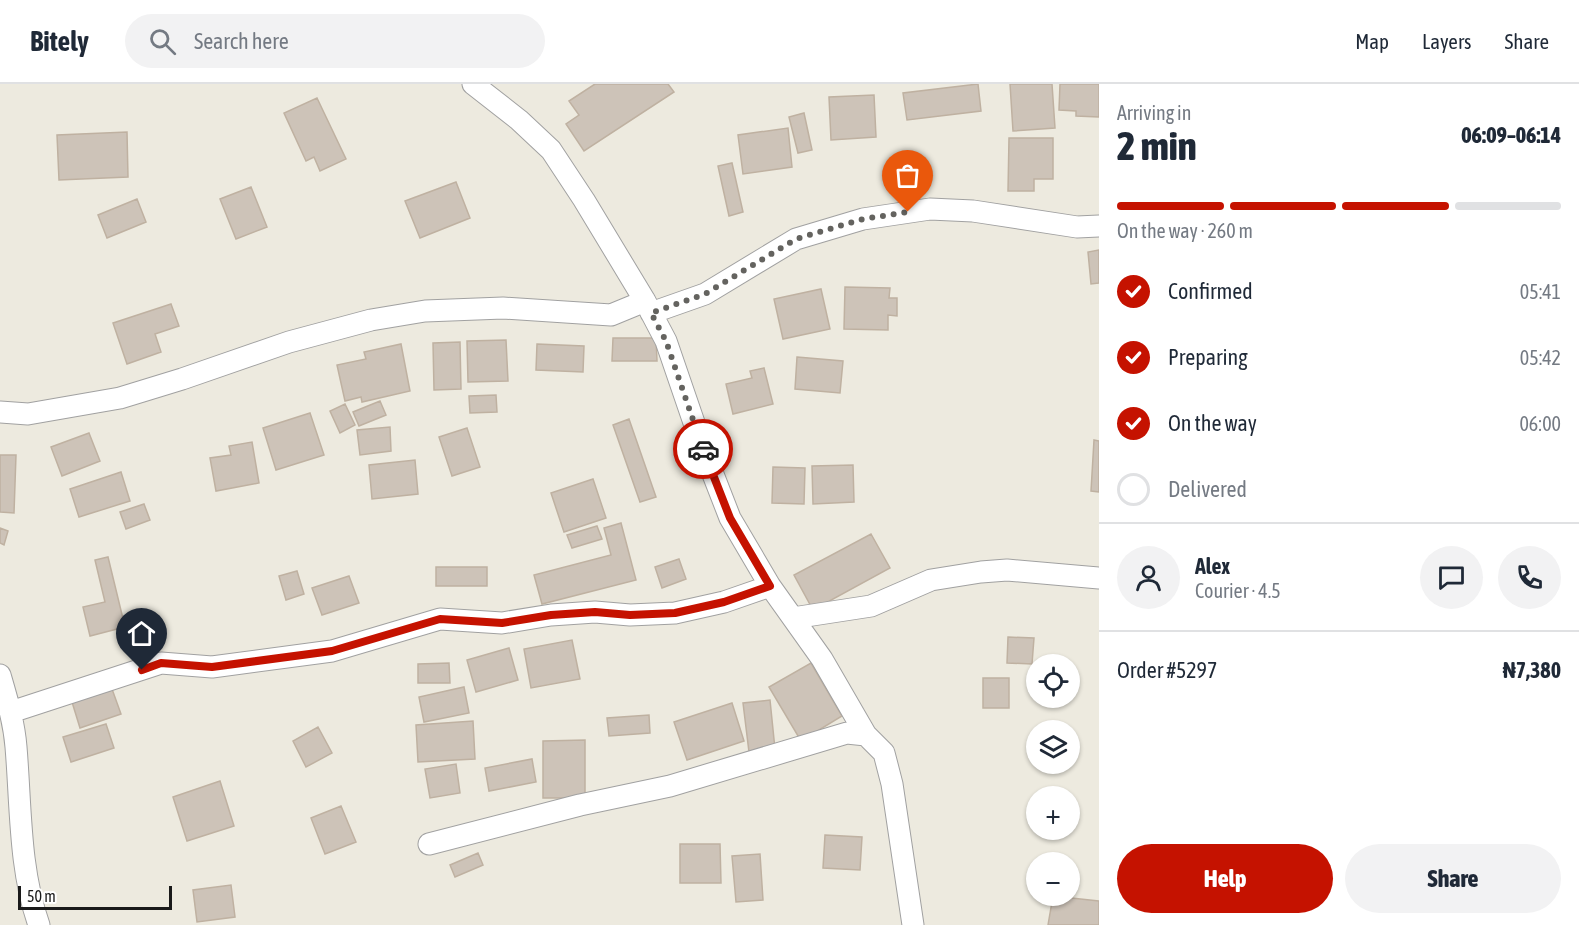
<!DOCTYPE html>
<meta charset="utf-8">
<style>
:root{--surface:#fff;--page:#f2f2f3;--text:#1f2937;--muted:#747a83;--line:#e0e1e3;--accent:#c51200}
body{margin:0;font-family:"Asap Condensed",sans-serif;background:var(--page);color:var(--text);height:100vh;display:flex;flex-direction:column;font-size:22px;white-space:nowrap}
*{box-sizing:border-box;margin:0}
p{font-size:20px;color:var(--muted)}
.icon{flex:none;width:33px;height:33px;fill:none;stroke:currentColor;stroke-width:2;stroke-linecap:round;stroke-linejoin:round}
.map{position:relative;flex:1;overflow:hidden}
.details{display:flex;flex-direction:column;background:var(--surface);width:480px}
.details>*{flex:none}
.tools{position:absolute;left:1026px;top:570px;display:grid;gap:12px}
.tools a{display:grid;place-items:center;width:54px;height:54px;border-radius:50%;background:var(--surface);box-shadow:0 2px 4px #0004;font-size:30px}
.scale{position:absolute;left:18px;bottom:15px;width:154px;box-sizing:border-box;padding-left:6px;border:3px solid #1a1a1a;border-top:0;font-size:16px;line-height:21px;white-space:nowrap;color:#1a1a1a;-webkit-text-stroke:4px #fff;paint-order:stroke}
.pin{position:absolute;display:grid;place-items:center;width:51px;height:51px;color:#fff;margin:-62px -26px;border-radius:50% 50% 50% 0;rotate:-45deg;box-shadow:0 0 6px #0007}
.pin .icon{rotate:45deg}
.courier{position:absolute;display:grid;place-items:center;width:60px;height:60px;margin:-30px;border:4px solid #c51200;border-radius:50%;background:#fff;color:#222;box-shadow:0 2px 8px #0007}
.overview em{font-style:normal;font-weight:800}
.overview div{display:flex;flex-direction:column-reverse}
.overview{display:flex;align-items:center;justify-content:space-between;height:102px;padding:0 18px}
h1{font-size:39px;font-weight:800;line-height:45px}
.bar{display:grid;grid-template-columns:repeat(4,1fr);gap:9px 6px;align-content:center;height:72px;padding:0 18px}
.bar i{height:8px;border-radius:4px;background:var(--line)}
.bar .selected{background:var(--accent)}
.bar p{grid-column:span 4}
.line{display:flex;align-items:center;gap:15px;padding:0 18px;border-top:2px solid var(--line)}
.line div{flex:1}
.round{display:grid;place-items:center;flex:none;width:63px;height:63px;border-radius:32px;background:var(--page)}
ol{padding:0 18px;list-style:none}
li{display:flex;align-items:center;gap:18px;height:66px}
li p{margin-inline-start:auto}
li .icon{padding:6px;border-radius:50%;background:var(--accent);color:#fff;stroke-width:4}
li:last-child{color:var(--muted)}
li i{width:33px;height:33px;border:3px solid var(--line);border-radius:50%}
.action{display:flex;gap:12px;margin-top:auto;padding:12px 18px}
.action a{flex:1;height:69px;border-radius:36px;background:var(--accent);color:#fff;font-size:24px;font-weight:800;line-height:69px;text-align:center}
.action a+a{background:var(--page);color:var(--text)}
header{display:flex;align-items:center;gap:36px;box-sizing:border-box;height:84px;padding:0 30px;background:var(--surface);border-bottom:2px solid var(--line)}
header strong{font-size:28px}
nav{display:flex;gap:33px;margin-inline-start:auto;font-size:21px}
.search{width:420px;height:54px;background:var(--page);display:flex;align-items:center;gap:15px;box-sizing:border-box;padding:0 21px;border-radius:33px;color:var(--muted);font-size:22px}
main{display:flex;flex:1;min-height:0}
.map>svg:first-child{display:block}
</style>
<header>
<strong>Bitely</strong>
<div class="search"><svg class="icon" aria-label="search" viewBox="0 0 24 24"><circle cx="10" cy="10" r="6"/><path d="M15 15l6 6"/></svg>Search here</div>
<nav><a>Map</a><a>Layers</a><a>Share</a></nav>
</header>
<main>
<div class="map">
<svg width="1099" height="841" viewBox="0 0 1099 841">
<rect width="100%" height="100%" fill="#edeadf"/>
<path fill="#cdc3b8" stroke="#bfb1a1" stroke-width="1.5" d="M595,0H668L674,8L584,67L566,40L579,31L569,17Z
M978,0L981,27L907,36L903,9Z
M1010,0H1052L1055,44L1013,47Z
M1060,0H1099V33L1076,32V27L1059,26Z
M874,11L876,53L831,56L829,13Z
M317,14L346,75L320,87L314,73L306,77L284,29Z
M804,29L812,66L798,69L789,33Z
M788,44L792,83L743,90L738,51Z
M127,48L128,93L59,96L57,51Z
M1009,54H1053V95H1034V107H1008Z
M732,79L743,128L729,132L718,82Z
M456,98L470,134L420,154L405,117Z
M251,103L267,143L236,155L220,115Z
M137,115L146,138L107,154L98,131Z
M1099,166V199L1091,200L1088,168Z
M845,203L890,204L889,214H897V232L888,231V246L844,245Z
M821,205L830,245L783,255L774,215Z
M171,220L179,242L155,250L161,268L127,280L113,239Z
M613,254H656L657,277H612Z
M506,256L508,297L468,298L467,257Z
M460,258L461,305L434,306L433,259Z
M401,260L410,307L362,318L361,313L345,317L337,281L366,275L364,268Z
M537,260L584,262L583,288L536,286Z
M797,273L843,277L840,309L795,305Z
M764,284L773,320L733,330L726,300L752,294L750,287Z
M496,311L497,328L470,329L469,312Z
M380,317L386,331L359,342L353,328Z
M345,320L355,341L340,349L330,327Z
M310,329L324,371L276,386L263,344Z
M629,335L656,413L640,418L613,341Z
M390,343L391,367L360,371L357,346Z
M467,344L480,383L452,392L439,353Z
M89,349L100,377L62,392L51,363Z
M1094,356L1099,357V408L1091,407Z
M252,358L259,399L216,407L210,374L231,371L229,362Z
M0,371H16L14,429L0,428Z
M415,376L418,410L372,415L369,381Z
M853,381L854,418L813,420L812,382Z
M773,383L805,384L804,420L772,419Z
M121,388L130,417L79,433L70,405Z
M593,395L606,434L564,448L551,409Z
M144,420L150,436L126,445L120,428Z
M621,439L636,496L542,520L534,491L611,471L604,444Z
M597,442L602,455L572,464L567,451Z
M0,444L8,447L4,461L0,459Z
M871,450L890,484L813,526L794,491Z
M108,473L125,543L90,552L83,523L105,518L95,476Z
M679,475L686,495L662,504L655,483Z
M436,483H487V502H436Z
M297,487L304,510L286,516L279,492Z
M349,492L359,519L322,531L312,504Z
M1008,553L1034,554L1032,580L1007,579Z
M572,556L580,595L531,604L524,565Z
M509,564L518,596L476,608L467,576Z
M449,579L450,599H418V580Z
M811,579L842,632L801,657L769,603Z
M983,594H1009V624H983Z
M464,603L469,629L424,638L419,613Z
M112,605L121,630L80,644L72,618Z
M770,616L775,665L749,668L743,619Z
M732,619L744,657L687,676L674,638Z
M649,631L650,649L609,652L607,634Z
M473,637L475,675L418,678L416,641Z
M106,640L114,664L71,678L63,653Z
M318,643L332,669L306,683L293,657Z
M585,656V714H543V657Z
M532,675L536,698L489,707L485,684Z
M456,680L460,709L430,714L425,685Z
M220,697L234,742L187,757L173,713Z
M341,722L356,758L325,770L311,734Z
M825,751L862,753L860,786L823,784Z
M680,760H720L721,799H680Z
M478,769L483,781L455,793L450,781Z
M760,770L763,816L736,818L732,772Z
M231,801L235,833L197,838L193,806Z
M1053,812L1099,817V841H1048Z"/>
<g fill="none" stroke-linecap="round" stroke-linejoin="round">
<g stroke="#a1a1a1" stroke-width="23">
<path id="minor" d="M473,0L519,36L551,66L584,116L645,217L666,257L702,362L730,434L770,502L822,575L866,651L884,669L892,700L913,841
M651,229L705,210L796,155L863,135L930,125L973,127L1077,143L1099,142
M0,328L28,330L120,314L182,295L289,258L371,236L425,227L503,224L611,231L645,217
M793,534L871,522L931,496L981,488L1007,486L1099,494
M0,591C7,615 14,638 16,663C21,722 19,785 39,841
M11,628L161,579L212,583L332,567L440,535L502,539L551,531L595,528L630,531L675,529L724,518L770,502
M429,760L580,721L670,702L847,649L866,651"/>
</g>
<use href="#minor" stroke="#fff" stroke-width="21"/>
</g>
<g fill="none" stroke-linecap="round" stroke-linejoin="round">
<path stroke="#64635f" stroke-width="6" stroke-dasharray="0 10.8" d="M703,365L666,257L651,229L705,210L796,155L863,135L908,128"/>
<path stroke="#c51200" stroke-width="8" d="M142,586L161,579L212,583L332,567L440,535L502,539L551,531L595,528L630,531L675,529L724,518L770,502L730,434L703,365"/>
</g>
</svg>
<div class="tools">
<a><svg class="icon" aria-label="locate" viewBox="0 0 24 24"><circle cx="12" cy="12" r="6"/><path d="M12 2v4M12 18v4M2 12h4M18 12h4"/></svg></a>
<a><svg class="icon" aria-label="layers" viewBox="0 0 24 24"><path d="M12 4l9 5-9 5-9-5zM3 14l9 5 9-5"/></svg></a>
<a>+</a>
<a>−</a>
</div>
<div class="scale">50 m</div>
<div class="pin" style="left:908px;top:128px;background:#ea580c"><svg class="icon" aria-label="bag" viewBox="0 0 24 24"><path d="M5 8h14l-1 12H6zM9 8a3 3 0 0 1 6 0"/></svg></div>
<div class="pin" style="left:142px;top:586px;background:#1f2937"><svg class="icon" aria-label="home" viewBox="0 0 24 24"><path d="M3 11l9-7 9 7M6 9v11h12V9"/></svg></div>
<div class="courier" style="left:703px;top:365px"><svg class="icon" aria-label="car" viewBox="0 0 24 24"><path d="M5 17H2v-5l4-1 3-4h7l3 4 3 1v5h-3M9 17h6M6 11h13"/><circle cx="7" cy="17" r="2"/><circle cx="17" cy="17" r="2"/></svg></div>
</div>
<section class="details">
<div class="overview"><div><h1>2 min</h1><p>Arriving in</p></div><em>06:09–06:14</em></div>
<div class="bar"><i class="selected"></i><i class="selected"></i><i class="selected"></i><i></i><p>On the way · 260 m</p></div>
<ol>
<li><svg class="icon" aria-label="check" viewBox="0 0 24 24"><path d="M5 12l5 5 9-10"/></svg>Confirmed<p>05:41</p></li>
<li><svg class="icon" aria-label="check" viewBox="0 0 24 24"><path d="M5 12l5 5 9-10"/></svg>Preparing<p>05:42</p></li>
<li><svg class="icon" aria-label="check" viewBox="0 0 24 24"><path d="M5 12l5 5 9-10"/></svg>On the way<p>06:00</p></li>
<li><i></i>Delivered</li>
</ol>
<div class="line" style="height:108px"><a class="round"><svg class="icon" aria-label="person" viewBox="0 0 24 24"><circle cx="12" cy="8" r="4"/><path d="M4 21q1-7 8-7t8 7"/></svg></a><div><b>Alex</b><p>Courier · 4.5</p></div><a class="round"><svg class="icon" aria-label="chat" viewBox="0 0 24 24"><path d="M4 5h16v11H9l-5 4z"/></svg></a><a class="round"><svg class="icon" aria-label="phone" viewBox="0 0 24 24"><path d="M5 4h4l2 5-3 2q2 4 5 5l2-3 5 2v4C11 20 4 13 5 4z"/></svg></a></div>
<div class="line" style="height:78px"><div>Order #5297</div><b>₦7,380</b></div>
<div class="action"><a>Help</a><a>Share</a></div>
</section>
</main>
